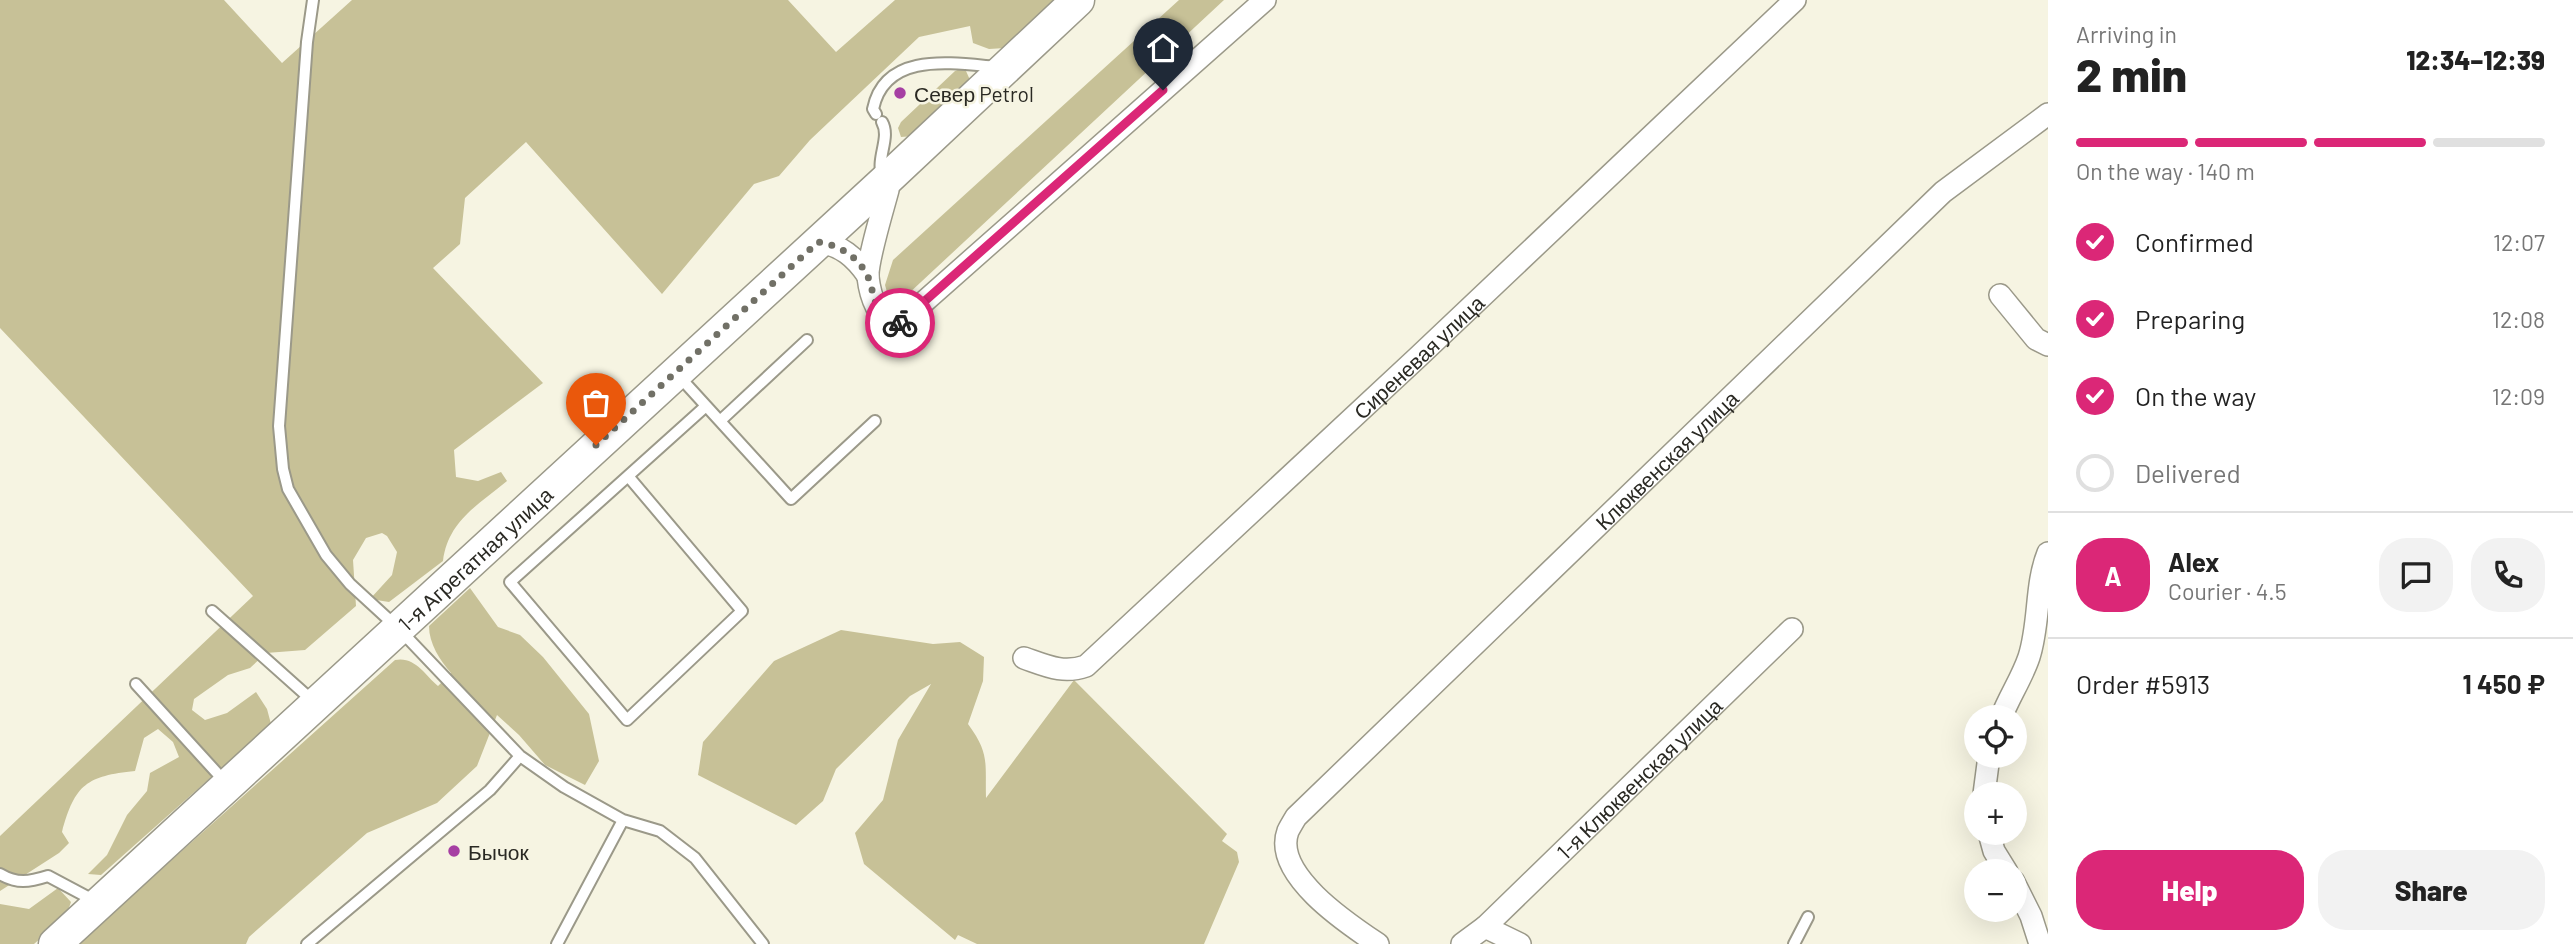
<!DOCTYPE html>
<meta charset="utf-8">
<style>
:root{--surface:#fff;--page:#f2f2f2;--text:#222;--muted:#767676;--line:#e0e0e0;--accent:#db2777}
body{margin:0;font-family:Barlow,sans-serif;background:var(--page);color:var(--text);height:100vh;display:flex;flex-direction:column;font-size:26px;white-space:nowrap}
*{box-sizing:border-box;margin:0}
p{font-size:23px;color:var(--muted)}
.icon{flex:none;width:38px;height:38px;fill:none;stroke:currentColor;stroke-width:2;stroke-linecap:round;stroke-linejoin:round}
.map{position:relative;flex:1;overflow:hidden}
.details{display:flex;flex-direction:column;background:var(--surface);width:525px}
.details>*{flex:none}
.buttons{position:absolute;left:1964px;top:705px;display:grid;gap:14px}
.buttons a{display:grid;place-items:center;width:63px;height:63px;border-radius:50%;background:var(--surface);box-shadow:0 7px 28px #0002;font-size:35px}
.pin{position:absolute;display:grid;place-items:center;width:60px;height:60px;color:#fff;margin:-72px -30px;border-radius:50% 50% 50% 0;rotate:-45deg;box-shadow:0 0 7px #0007}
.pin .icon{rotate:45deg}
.courier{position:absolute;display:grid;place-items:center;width:70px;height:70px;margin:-35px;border:5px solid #db2777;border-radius:50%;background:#fff;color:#222;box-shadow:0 2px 9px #0007}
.overview em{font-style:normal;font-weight:800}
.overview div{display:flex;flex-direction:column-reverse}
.overview{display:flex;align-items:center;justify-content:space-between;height:119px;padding:0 28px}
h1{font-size:46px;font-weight:800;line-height:52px}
.bar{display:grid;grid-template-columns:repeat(4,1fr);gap:10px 7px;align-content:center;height:84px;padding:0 28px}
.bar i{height:9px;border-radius:5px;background:var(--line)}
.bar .on{background:var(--accent)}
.bar p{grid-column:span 4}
.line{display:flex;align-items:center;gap:18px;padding:0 28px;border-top:2px solid var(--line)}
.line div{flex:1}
.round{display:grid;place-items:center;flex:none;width:74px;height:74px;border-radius:28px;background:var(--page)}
ol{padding:0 28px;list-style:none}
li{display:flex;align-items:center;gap:21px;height:77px}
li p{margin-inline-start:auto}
li .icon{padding:7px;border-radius:50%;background:var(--accent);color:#fff;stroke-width:4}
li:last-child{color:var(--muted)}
li i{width:38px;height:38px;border:4px solid var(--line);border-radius:50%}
.action{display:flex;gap:14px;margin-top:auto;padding:14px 28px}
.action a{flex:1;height:80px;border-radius:28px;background:var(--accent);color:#fff;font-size:28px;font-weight:800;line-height:80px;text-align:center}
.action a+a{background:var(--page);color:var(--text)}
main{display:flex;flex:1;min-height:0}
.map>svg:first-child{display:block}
</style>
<main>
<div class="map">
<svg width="2048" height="944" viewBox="0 0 2048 944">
<rect width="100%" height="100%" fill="#f6f4e2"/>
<path fill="#c7c197" d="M0,0H224L282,63L352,0H788L836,52L895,0H1056L1005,48L989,49L973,43L970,26L919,37L810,140L779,176L754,184L662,294L526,142L465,198L460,244L433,268L543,383L454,450L456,477L478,481L501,472L507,481C478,505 448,521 443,561L389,602L370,599L392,575L397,552L387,536L382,533L366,538L353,560L356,606L305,650L266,653L250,668L228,675L194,699L192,710L205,720L227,713L256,692L267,709L271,724L101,875L88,874L107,855L127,815L147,791L150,773L179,757L173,742L158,729L144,738L135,771C87,776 75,784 62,832L69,843L59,853L0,891V836L253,596L0,328Z
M1179,0H1224L892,309L885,285L893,260Z
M960,69L966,71L970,80L914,136L901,137L898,128L901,122L955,71Z
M470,588L498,627L520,635L543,657L589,714L599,761L585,785L545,765L519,735L497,715L477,766L437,803L367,833L249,937L246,944H78L395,660C415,656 425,675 438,686L451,673C440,660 429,644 429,626Z
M841,630L933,644L960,642L984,657L983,681L968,724C990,754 985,763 986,798L1074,680L1227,834L1222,841L1237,852L1239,862L1204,944H977L958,935L955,940L864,864L855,833L883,800L898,740L931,684L910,696L836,769L823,801L796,825L698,775L703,742L774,661Z
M58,888L71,902C66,920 48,932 34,944H0V904L29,909Z"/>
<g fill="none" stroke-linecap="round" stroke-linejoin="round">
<g stroke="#9b9989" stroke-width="14">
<path id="lane" d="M313,0L307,42L279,426L283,469L288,489L326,555L350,584L399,629L520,756L564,787L623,820L660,831L695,858L763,944
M876,114L873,109C885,51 952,63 997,67
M882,122C891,138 876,157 882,176
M677,374L791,499L875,421
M720,421L807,340
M628,476L742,611L627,720L510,582L706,406
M212,611L314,702
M136,684L227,784
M0,874C17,884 29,882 48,876L95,901
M307,944L490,790L520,756
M557,944L623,820
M1794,944L1808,917"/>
</g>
<g stroke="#9b9989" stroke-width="24">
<g id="street">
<path d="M885,181L888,190C883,209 867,261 868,277C870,295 878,323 899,324L1265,0"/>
<path d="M818,242C841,245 855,257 868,276"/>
<path d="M2000,295L2036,339L2048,345"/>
<path id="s1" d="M1024,658C1047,666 1063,674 1086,666L1418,357L1795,0"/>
<path d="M2001,718C2009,697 2022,678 2029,657C2040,623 2035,585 2048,553"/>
<path d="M1984,794L1989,756"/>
<path d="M1989,833L1994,851L2007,872"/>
<path d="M2014,882L2031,916L2040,944"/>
<path id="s2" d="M1485,927L1792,629"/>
<path id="s3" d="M1378,944C1348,924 1272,874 1288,831C1290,827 1293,822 1296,817L1943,192L2048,114"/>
<path d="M1462,944L1485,927L1520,944"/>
</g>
</g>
<g stroke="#9b9989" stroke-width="35">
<g id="primary">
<path id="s4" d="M55,944L885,181L1078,0"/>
</g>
</g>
<use href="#lane" stroke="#fff" stroke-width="10"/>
<use href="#street" stroke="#fff" stroke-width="21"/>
<use href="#primary" stroke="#fff" stroke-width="32"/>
</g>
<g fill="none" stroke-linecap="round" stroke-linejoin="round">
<path stroke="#717066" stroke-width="7" stroke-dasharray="0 12.6" d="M596,445L818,242C838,245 856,255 866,273C876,290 872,325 900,323"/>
<path stroke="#db2777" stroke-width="9" d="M900,323L1163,90"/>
</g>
<g fill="#a63fa3" stroke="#f6f4e2" stroke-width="2.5">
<circle cx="900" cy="93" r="7"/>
<circle cx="454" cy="851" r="7"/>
</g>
<g text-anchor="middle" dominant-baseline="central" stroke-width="5" stroke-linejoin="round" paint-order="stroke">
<g font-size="21" fill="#2a2923" stroke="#f6f4e2" text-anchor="start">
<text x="914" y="93">Север Petrol</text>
<text x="468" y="851">Бычок</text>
</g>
<g font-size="21" fill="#2a2923" stroke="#f6f4e2">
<text stroke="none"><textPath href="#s1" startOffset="518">Сиреневая улица</textPath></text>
<text stroke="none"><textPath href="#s3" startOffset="684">Клюквенская улица</textPath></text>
<text stroke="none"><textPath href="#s4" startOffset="570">1-я Агрегатная улица</textPath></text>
<text stroke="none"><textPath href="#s2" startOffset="214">1-я Клюквенская улица</textPath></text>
</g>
</g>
</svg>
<div class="buttons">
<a><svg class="icon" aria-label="locate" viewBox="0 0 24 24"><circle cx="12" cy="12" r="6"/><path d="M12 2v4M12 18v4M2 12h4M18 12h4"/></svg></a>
<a>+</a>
<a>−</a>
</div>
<div class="pin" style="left:596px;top:445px;background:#ea580c"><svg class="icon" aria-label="bag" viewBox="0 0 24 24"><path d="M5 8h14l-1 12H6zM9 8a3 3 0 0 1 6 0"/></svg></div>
<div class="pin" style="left:1163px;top:90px;background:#1f2937"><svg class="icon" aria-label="home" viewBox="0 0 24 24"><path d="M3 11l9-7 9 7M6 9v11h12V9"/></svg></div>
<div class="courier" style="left:900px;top:323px"><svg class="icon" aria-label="bike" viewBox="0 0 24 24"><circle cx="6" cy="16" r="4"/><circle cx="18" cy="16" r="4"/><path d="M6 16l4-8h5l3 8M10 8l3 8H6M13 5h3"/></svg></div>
</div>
<section class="details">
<div class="overview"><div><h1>2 min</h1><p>Arriving in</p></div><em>12:34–12:39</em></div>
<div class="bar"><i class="on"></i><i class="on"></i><i class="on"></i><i></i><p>On the way · 140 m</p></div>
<ol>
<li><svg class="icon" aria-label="check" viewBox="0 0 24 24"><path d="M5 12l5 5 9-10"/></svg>Confirmed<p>12:07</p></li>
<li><svg class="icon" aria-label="check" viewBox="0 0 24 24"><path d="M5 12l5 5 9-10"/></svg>Preparing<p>12:08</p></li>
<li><svg class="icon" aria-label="check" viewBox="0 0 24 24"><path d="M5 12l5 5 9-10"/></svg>On the way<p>12:09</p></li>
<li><i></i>Delivered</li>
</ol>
<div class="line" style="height:126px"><b class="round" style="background:var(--accent);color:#fff">A</b><div><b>Alex</b><p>Courier · 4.5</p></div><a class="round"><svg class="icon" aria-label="chat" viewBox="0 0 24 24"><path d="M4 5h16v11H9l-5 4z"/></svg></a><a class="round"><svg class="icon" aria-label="phone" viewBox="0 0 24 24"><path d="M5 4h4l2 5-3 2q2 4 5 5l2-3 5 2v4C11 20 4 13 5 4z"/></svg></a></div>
<div class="line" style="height:91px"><div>Order #5913</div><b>1 450 ₽</b></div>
<div class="action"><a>Help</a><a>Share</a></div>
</section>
</main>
